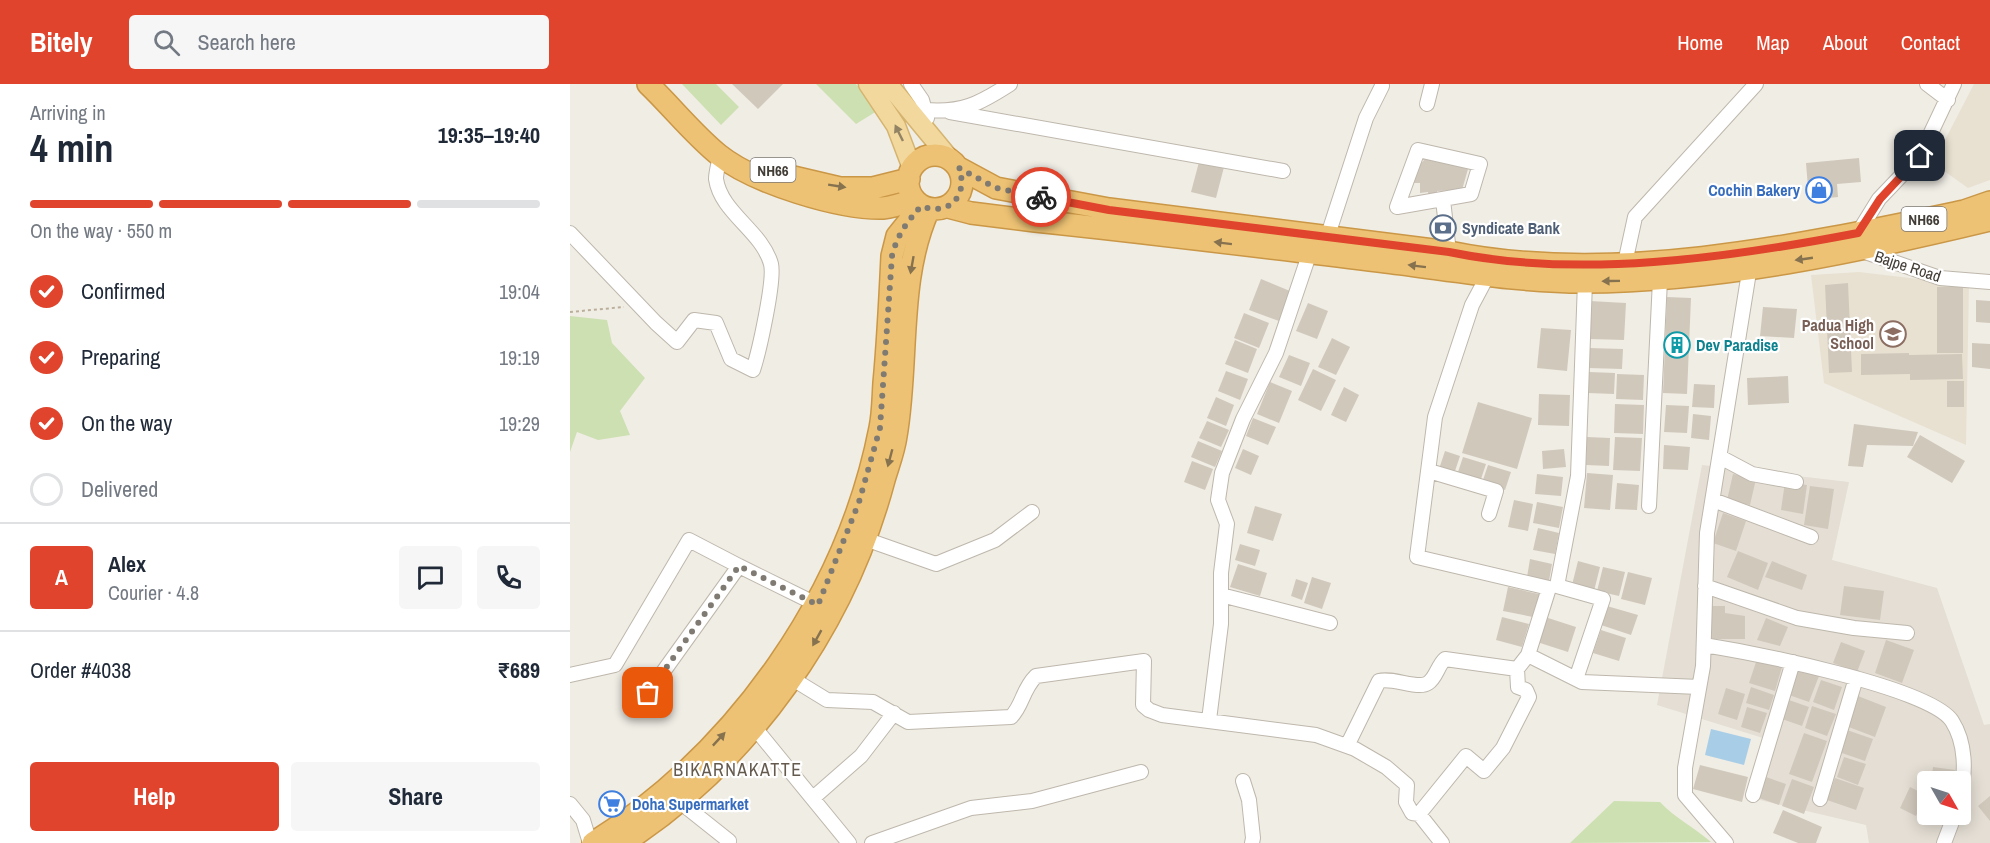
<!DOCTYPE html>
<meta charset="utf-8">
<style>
:root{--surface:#fff;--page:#f6f6f7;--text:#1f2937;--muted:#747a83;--line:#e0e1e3;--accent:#e0442c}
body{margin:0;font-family:"Archivo Narrow",sans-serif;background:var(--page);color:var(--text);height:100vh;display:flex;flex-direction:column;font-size:22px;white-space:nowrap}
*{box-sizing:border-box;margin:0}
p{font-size:20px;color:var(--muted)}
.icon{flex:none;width:33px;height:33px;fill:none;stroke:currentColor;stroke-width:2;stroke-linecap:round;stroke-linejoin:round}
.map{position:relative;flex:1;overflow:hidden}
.panel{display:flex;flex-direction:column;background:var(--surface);width:570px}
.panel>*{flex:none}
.needle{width:39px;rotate:129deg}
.tools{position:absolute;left:1347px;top:687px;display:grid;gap:12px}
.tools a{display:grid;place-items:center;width:54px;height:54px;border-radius:6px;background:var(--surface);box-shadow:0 3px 15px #0003;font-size:30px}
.pin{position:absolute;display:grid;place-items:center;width:51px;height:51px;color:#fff;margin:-26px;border-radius:12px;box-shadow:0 3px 9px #0006}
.courier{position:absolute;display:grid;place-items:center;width:60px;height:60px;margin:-30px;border:4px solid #e0442c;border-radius:50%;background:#fff;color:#222;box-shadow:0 2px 8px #0007}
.summary em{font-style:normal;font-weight:700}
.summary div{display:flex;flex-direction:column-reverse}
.summary{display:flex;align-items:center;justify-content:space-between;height:102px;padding:0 30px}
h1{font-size:39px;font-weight:700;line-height:45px}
.bar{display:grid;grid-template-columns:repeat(4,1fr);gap:9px 6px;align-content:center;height:72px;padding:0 30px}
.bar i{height:8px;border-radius:4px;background:var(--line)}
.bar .current{background:var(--accent)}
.bar p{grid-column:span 4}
.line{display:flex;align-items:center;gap:15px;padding:0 30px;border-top:2px solid var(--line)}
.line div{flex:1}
.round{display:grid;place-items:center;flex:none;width:63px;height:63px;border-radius:6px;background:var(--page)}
ol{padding:0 30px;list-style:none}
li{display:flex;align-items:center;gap:18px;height:66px}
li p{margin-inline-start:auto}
li .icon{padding:6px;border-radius:50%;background:var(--accent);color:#fff;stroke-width:4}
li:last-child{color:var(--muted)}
li i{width:33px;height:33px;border:3px solid var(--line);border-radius:50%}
.primary-button{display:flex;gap:12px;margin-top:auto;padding:12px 30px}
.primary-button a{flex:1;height:69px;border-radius:6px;background:var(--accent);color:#fff;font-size:24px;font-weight:700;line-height:69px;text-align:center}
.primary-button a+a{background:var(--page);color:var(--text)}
header{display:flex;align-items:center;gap:36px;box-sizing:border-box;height:84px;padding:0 30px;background:var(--accent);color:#fff}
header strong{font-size:28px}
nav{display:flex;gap:33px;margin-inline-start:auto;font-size:21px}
.search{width:420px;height:54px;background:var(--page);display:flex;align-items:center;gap:15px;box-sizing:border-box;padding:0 21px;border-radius:6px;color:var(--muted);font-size:22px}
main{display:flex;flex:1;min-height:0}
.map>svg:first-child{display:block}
</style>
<header>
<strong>Bitely</strong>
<div class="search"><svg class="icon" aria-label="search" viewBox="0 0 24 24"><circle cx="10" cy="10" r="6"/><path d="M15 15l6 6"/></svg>Search here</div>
<nav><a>Home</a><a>Map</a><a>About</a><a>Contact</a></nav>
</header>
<main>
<section class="panel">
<div class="summary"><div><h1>4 min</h1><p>Arriving in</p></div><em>19:35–19:40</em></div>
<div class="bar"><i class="current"></i><i class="current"></i><i class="current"></i><i></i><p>On the way · 550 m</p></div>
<ol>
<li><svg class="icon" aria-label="check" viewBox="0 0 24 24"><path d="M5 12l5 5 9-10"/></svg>Confirmed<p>19:04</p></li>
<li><svg class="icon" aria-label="check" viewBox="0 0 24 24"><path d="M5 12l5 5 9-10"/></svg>Preparing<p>19:19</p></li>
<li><svg class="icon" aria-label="check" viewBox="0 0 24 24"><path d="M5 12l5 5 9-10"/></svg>On the way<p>19:29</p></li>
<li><i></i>Delivered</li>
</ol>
<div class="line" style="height:108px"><b class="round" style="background:var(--accent);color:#fff">A</b><div><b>Alex</b><p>Courier · 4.8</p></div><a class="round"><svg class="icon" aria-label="chat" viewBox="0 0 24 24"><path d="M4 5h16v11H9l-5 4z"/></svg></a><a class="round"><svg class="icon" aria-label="phone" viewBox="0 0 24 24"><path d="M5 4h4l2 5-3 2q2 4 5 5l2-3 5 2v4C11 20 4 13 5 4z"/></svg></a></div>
<div class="line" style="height:78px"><div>Order #4038</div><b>₹689</b></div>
<div class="primary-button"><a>Help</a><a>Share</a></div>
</section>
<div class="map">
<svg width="1420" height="759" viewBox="0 0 1420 759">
<rect width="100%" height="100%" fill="#f0ede5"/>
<path fill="#e4ded4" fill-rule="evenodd" d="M1132,381L1279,398L1262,476L1367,504L1414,641L1420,640V759H1299L1296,741L1177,713L1193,654L1087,621ZM1358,698H1390V730H1358Z"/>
<path fill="#e8e1d1" d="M1404,0H1420V96L1398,104L1363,79Z
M1289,188L1399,201L1396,361L1254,299L1241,191Z"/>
<path fill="#cde0b2" d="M112,0H146L169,23L151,41Z
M246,0H286L307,27L286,40Z
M0,232L37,236L42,259L75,294L50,327L60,351L28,356L7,348L0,368Z
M1044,717L1090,718C1105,734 1124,743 1141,758L1000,759Z"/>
<path fill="#a8cee7" d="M1141,645L1181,655L1174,681L1135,671Z"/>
<path fill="#d1c8bc" d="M162,0H213L188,25Z
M856,74L898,85L892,106L867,107V115L859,116L858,108L850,109V99H844L843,88Z
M1289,74L1291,98L1267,100L1268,113L1239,116L1236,79Z
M629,78L654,83L646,114L621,108Z
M691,195L720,207L709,237L679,226Z
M1278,199L1282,288L1259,289L1255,201Z
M1393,202V269H1367V203Z
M1097,213L1121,214L1117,310L1093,309Z
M1406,216L1420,217V239L1406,238Z
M1020,217L1056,219L1054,256L1019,255Z
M738,219L758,227L747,255L726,247Z
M1193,223L1227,225L1224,254L1190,252Z
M674,229L699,239L689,264L664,254Z
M971,244L1001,246L997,287L967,284Z
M762,254L780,263L766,291L748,283Z
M665,256L687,265L678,289L655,280Z
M1402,259L1420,260V285L1402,283Z
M1019,264L1053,265L1052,285L1018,284Z
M1339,269V271L1392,270L1393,295L1340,296V290L1291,291V270Z
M719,271L740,279L731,302L709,293Z
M743,285L766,296L751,327L728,316Z
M656,287L678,295L670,316L648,307Z
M1019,288L1045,289L1044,310L1018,309Z
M1047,290L1074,291L1073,316L1046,315Z
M1218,292L1219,319L1178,321L1177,294Z
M1377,297H1394V323H1377Z
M700,298L722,307L709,339L687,330Z
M1124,300L1145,301L1144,324L1122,323Z
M774,303L789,311L776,338L761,331Z
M969,310L1000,311L999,342L968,341Z
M646,313L664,321L656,342L637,334Z
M908,318L962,334L947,385L892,369Z
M1045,320L1074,321L1073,350L1044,349Z
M1096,321L1119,322L1117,349L1094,348Z
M1123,330L1141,332L1139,356L1121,354Z
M683,334L706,343L698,361L676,352Z
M637,337L659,346L651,363L629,354Z
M1284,340L1348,348L1343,362L1297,361L1293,383L1278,382Z
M1350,351L1395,377L1382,399L1337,373Z
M1017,353L1040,354L1039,382L1016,381Z
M1045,353L1072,354L1070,387L1043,386Z
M628,357L652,367L645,383L621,373Z
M1094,361L1120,363L1118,386L1093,385Z
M673,365L689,372L681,391L665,384Z
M994,365L996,383L973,385L972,367Z
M875,367L890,372L884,390L869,385Z
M893,373L916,380L910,398L887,391Z
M622,377L643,385L635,406L614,398Z
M918,381L941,388L935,406L912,399Z
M1017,389L1043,391L1040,426L1014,424Z
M967,390L993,393L991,412L965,410Z
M1163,390L1186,395L1180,421L1157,416Z
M1215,398L1237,401L1233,430L1211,426Z
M1047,399L1069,401L1067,426L1045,425Z
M1240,402L1264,405L1258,445L1234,441Z
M944,416L963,420L958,447L938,443Z
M967,418L993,423L989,444L963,439Z
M685,422L712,430L703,457L677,449Z
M1153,429L1176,437L1166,467L1143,459Z
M968,444L989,449L985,470L963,466Z
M670,460L690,466L685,482L665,476Z
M1168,467L1198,479L1188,506L1157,493Z
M960,475L982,480L979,497L957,493Z
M1008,477L1030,483L1024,507L1002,501Z
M1202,477L1237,491L1232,506L1195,493Z
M668,480L697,489L690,512L660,503Z
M1033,483L1055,488L1049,512L1027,507Z
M1058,488L1082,494L1075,521L1051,515Z
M742,493L761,499L752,525L734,519Z
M726,495L738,499L732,516L721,512Z
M1274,502L1314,507L1310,536L1270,531Z
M938,503L973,511L968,534L933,527Z
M1037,522L1068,531L1061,551L1031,541Z
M1142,522H1155V529L1175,532V555H1141Z
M932,533L959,540L952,563L926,556Z
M975,533L1006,543L998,568L967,558Z
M1196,534L1218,543L1210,562L1187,556Z
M1031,546L1056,554L1049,577L1023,569Z
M1316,556L1344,566L1332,599L1305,589Z
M1271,558L1295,567L1287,588L1263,579Z
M1187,575L1212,583L1205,607L1179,599Z
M1228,585L1249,592L1239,618L1219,611Z
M1251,596L1272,603L1264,626L1243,618Z
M1181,603L1204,611L1199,626L1176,619Z
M1156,604L1175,610L1167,636L1148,630Z
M1288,612L1316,623L1305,653L1276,642Z
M1219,616L1239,623L1232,642L1212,635Z
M1242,622L1266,630L1257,652L1235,644Z
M1177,623L1197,629L1190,649L1171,643Z
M1277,646L1303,655L1295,677L1269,668Z
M1234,649L1257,657L1242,698L1219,690Z
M1274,673L1296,680L1288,701L1267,693Z
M1130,681L1178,693L1172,718L1123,705Z
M1363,683L1385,686L1383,698H1361Z
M1196,693L1216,700L1209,721L1189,714Z
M1265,694L1294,704L1286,726L1257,716Z
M1222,695L1244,703L1234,730L1212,722Z
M1340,703L1356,711L1346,732L1330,724Z
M1420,712V737L1408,722Z
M1357,714L1358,730H1376L1374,737L1352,730Z
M1213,726L1252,743L1246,759H1228L1203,749Z"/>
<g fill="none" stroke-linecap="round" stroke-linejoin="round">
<g stroke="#beb7ac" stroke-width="16">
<path id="minor" d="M341,0L352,16L357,34
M1357,0L1378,16
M1384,0L1350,72L1309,115L1288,149L1292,167L1370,194L1420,198
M857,20L862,0
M355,26C392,29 409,20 440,0
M380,28L713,87
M848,66L910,80L901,110L827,123Z
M873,116L879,168
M0,149L86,239L107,258L124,236L146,239L161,275L183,286C189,268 205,196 201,180C192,147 151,129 146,95C146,88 149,78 150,72
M757,154L796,34L812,2
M1055,179L1065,133L1186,0
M1150,373L1182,390L1226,398
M859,387L926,407L919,430
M1143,416L1241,453
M1079,422L1090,196
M295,455L366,480L425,456L462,428
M169,482L248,521
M1135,502L1227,534L1284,544L1337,549
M651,511L760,539
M1134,561C1178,568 1360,603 1382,637C1396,659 1396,688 1390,713
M958,571L1012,598L1129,603
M0,591L45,581L119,456L169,482L78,609
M221,594L257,616L303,618L338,638L441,633C453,621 452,606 466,592L574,577L573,621L579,626L592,631L746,651L785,665L816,683L837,701L836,718L842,729L849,730L896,672L914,687L933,664L959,613L956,606L948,603L947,585L958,571L979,504L847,473L865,333L902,221L918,191
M1006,595L1033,515L987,502L1008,392L1015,198
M639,636L651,540V489L657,440L648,416L652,389L673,335L706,269L740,168
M180,638L279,759
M777,662L809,597C823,593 848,606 858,599C866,594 868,581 875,575L947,585
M673,697L679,716L683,754L682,759
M1183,711L1223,578
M243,714L291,672L324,629
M1250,715L1286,594
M110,718L159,757L158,759
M0,720L13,736L20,759
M849,730L872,759
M302,759L401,724L462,717L571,688
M1156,759L1115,711V684L1133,582L1137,449L1180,182
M1374,759L1385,730"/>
</g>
<g stroke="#d5b46f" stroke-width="21">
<path id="major" d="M298,0L326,42L342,84
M318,0L380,75"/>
</g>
<g stroke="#ca9746" stroke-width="24">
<path id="highway" d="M78,0C102,23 124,51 149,71C184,99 269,125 313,124C323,123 335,119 344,116
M338 98a27 27 0 1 1 54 0a27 27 0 1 1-54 0Z
M389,84L426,104L539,125L879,168C1043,202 1232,161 1394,127L1420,118
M219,92L270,104H303L339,95
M378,123L401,129L465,137C582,149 699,164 816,178C882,186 948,198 1014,198C1151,197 1287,168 1420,136
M23,759C167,668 277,512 310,344C313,330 313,314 314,299C318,257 320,215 322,172L327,152L351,122
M53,759C180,677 275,542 314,396C318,382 324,367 326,352C339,277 327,195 359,125"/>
</g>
<path stroke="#bbaf9c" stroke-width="2" stroke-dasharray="3 3" stroke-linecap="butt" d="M0,228L54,223"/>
<use href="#minor" stroke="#fff" stroke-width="14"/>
<use href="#major" stroke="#f2d89d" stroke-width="18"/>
<use href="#highway" stroke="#edc274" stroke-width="21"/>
</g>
<defs><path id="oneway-solid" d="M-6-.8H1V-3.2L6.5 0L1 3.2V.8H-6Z" transform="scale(1.5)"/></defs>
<use fill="#918364" href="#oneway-solid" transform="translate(329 49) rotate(-116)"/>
<g fill="#86724f">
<use href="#oneway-solid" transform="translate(267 102) rotate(9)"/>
<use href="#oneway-solid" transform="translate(653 159) rotate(-173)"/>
<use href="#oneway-solid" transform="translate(1234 175) rotate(172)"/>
<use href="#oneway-solid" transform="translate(342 181) rotate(100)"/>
<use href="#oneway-solid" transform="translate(847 182) rotate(-173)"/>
<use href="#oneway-solid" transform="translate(1041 197) rotate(179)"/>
<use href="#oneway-solid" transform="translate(320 374) rotate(105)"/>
<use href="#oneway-solid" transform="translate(247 554) rotate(119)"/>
<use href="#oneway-solid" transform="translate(149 655) rotate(-47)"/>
</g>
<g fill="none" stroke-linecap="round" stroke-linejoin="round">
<path stroke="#7f7b73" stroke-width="6" stroke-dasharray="0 10.8" d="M78,609L169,482L248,521L289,418L310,344L322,172C328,149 336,140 351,122C378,133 399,112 389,84L426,104L471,113"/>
<path stroke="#e0442c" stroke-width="8" d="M471,113L539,126L879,168C1009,195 1158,174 1288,149L1310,115L1350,72"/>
</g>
<defs>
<g id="shop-ring" transform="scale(1.35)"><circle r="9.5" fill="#fff" stroke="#3f7fe0" stroke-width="1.5"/><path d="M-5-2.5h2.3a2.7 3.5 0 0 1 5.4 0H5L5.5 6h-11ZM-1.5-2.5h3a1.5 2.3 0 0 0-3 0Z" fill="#3f7fe0"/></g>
<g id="bank-ring" transform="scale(1.35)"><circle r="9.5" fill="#fff" stroke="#5c6f8a" stroke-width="1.5"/><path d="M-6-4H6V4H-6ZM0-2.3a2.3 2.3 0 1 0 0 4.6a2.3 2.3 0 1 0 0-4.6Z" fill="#5c6f8a"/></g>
<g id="school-ring" transform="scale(1.35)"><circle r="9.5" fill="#fff" stroke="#8d6e63" stroke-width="1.5"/><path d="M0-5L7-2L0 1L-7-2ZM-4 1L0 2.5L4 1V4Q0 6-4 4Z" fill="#8d6e63"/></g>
<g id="building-ring" transform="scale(1.35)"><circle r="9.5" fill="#fff" stroke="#0f9aa8" stroke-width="1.5"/><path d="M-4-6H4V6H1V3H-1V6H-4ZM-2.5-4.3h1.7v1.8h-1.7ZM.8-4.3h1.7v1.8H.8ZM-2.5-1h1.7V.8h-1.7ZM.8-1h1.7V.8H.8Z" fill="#0f9aa8"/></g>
<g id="supermarket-ring" transform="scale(1.35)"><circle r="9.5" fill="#fff" stroke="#3f7fe0" stroke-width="1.5"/><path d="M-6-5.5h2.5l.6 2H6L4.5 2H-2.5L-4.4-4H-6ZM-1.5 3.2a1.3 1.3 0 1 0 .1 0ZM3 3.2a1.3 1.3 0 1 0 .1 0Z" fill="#3f7fe0"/></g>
</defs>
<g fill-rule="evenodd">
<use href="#shop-ring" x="1249" y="106"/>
<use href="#bank-ring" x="873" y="144"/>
<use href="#school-ring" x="1323" y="250"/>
<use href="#building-ring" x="1107" y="261"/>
<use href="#supermarket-ring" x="42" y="720"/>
</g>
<g text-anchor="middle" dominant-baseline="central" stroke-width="4.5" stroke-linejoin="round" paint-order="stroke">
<g fill="#fff" stroke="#7b7772" stroke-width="1.5">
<rect x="180.5" y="74" width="45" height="24" rx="4.5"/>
<rect x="1331.5" y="123" width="45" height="24" rx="4.5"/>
</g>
<g font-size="15" font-weight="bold" fill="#423d36">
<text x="203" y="86">NH66</text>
<text x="1354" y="135">NH66</text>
</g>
<g font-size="16" font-weight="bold" fill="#366cbe" stroke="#fff" text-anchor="end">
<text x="1230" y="106">Cochin Bakery</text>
<text x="62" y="720" text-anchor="start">Doha Supermarket</text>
</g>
<g font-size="16" font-weight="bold" fill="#4e5e75" stroke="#fff" text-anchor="start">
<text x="892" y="144">Syndicate Bank</text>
</g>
<g font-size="16" fill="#423d36" stroke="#fff">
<text transform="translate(1338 182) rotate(18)">Bajpe Road</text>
</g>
<g font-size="16" font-weight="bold" fill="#785e54" stroke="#fff" text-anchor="end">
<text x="1304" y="241">Padua High<tspan x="1304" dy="18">School</tspan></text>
</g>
<g font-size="16" font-weight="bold" fill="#0d838f" stroke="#fff" text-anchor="start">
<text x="1126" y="261">Dev Paradise</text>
</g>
<g font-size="18" letter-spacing="1.5" fill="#645a4e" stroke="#fff">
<text x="168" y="685">BIKARNAKATTE</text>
</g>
</g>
</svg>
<div class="tools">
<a><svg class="needle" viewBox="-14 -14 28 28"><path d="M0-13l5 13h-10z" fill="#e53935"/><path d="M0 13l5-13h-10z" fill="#747a83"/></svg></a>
</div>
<div class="pin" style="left:78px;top:609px;background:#ea580c"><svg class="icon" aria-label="bag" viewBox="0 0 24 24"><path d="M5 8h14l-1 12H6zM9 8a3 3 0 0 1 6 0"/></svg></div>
<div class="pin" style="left:1350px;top:72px;background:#1f2937"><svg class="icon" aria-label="home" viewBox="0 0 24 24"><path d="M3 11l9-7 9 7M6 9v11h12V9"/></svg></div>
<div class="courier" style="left:471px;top:113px"><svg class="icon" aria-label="bike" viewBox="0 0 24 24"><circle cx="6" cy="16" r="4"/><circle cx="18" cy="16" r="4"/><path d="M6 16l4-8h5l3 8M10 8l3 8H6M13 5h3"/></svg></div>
</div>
</main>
